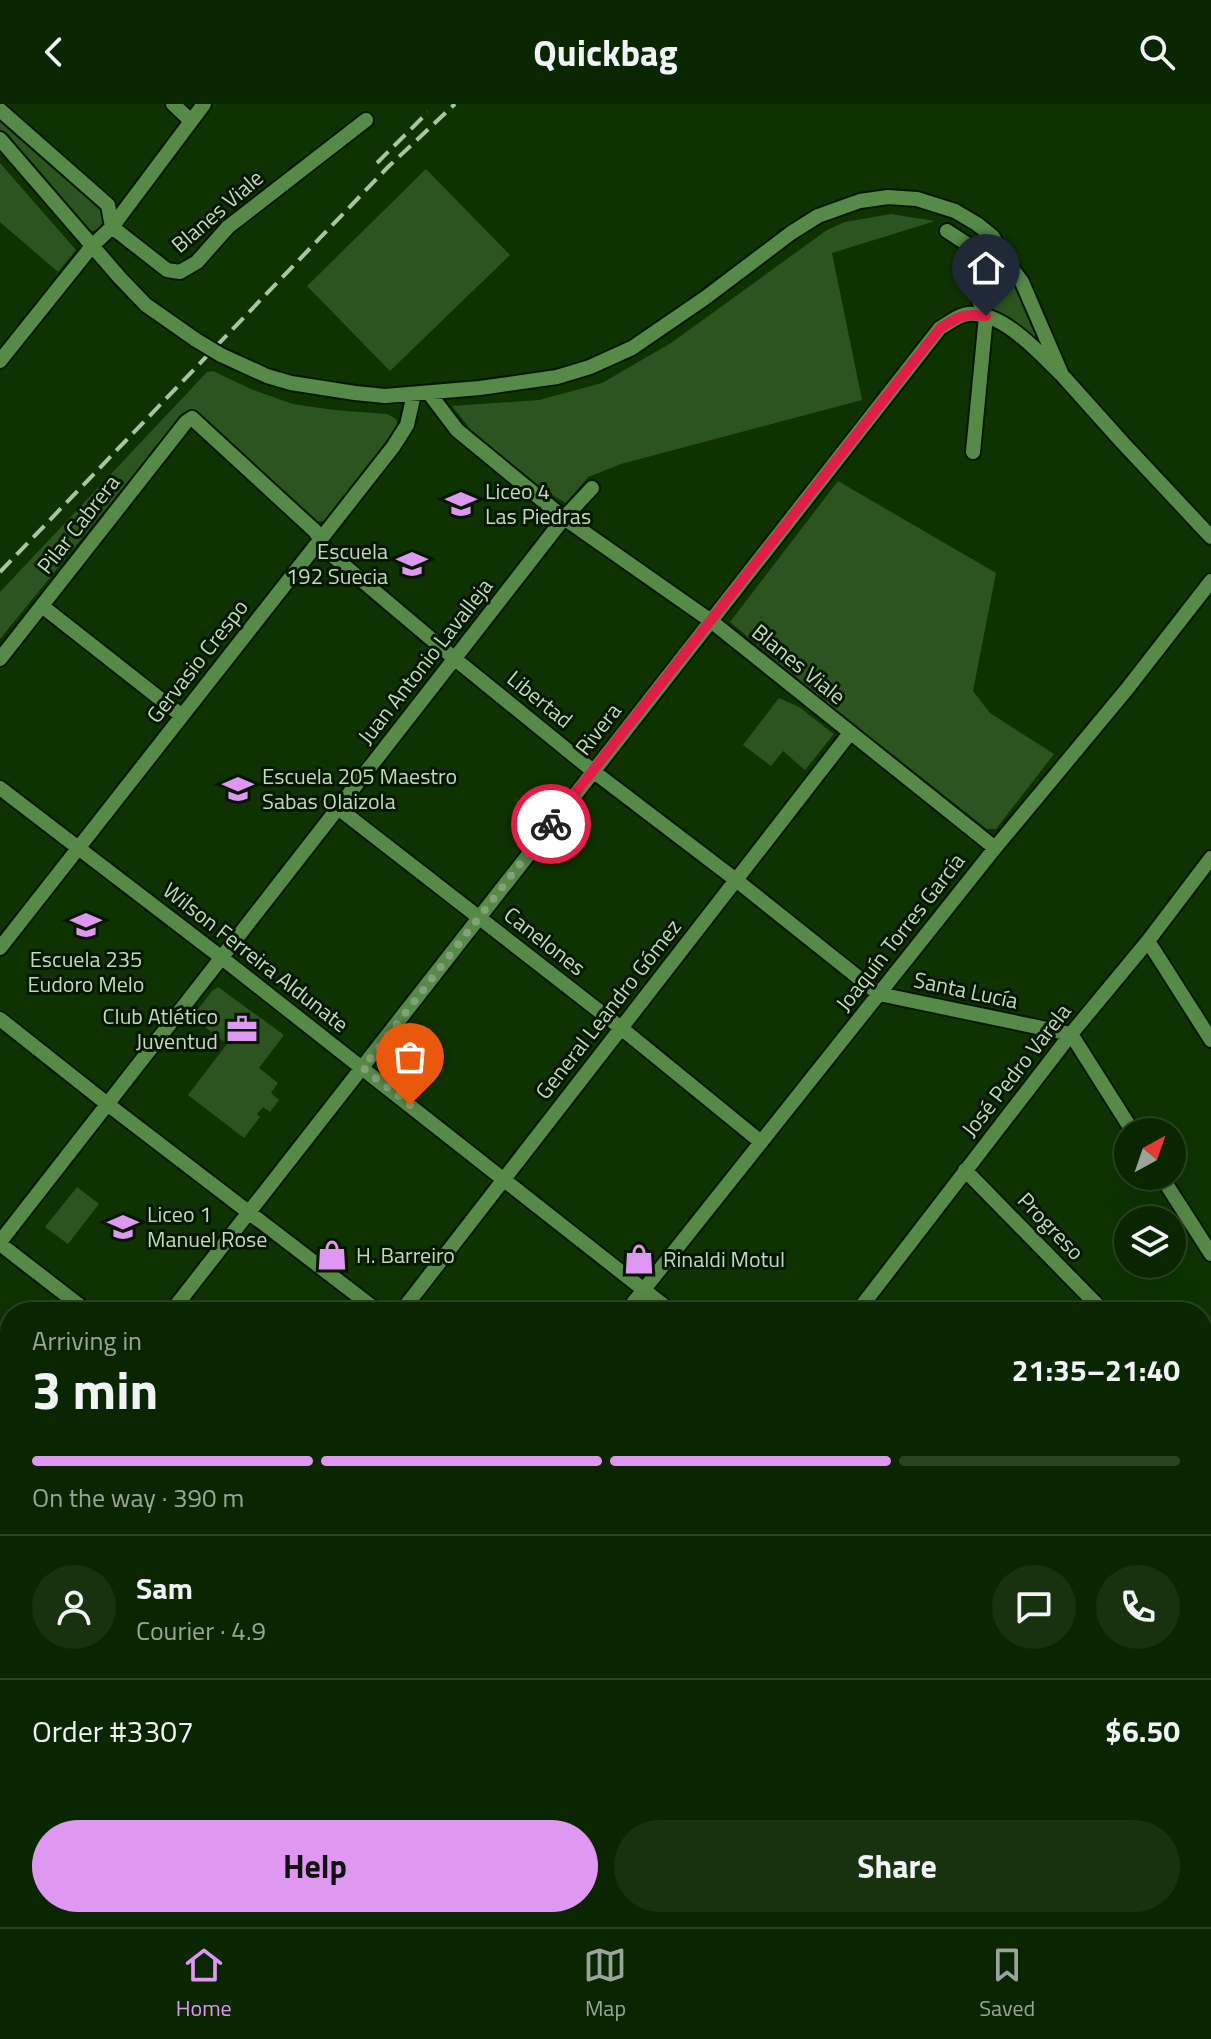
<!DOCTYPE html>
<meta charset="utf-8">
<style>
:root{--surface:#0a2601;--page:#183210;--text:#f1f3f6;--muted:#99a599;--line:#2a4323;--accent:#de98f2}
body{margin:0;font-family:"Titillium Web",sans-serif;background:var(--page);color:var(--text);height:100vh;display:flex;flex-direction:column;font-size:30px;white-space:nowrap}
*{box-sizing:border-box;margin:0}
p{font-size:26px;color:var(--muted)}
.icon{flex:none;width:44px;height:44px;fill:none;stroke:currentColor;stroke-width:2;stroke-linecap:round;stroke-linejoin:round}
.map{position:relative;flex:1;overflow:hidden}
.drawer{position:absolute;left:0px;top:1198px;width:1212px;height:626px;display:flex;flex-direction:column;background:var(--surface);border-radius:32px 32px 0 0;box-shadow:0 8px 32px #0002,0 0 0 2px var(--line)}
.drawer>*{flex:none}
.needle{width:52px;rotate:40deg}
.controls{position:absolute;left:1114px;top:1014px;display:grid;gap:16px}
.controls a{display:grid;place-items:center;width:72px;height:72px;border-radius:50%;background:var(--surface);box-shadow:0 8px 32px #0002,0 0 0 2px var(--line);font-size:40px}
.pin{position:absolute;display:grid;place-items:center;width:68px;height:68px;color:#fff;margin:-82px -34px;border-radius:50% 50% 50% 0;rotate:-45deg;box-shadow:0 0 8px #0007}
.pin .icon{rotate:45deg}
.courier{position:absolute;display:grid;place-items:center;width:80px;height:80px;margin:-40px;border:6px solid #e11d48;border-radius:50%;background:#fff;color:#222;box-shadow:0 2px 10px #0007}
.overview em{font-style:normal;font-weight:700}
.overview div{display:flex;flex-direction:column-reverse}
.overview{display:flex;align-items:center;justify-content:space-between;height:136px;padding:0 32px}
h1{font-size:52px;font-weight:700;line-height:60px}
.bar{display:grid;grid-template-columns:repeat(4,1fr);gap:12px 8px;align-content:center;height:96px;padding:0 32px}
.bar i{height:10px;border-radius:6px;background:var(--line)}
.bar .selected{background:var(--accent)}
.bar p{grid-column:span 4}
.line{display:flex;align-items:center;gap:20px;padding:0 32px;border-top:2px solid var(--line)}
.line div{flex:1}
.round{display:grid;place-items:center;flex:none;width:84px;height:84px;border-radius:42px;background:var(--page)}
.button{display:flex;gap:16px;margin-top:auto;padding:16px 32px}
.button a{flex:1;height:92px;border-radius:48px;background:var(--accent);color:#111;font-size:32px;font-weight:700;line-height:92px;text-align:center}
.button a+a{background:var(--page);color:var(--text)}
header{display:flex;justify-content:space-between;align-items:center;height:104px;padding:0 32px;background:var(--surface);font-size:36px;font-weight:700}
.menu{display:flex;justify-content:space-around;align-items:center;height:112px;border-top:2px solid var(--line);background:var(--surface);font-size:22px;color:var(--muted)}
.menu a{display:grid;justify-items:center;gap:4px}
.menu .selected{color:var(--accent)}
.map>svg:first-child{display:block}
</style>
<header><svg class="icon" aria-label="back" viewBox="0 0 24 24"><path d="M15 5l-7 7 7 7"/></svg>Quickbag<svg class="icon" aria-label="search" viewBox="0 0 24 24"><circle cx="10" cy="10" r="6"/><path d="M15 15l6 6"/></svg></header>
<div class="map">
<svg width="1211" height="1823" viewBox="0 0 1211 1823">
<rect width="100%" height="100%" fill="#0e3301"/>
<path fill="#2c541e" d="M0,11L107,108L100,124L95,128L87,125L0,29Z
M0,59L76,146L58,168L0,118Z
M426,65L510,151L390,267L307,182Z
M891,110L935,117L832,149L862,296L621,360L588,373L566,399L544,386L472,327L452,302L539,296L602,279L671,239L827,126L845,118Z
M956,125C965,131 975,136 983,142C1013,164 1024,201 1039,233L1038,238L990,206L985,194V167Z
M213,267L253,286L293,300L334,306L387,310L396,315L399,324L324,417H314L195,308L190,307L184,309L0,535V488L207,268Z
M838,377L996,469L973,587L990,609L1054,650L996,725H987L827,599L730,518Z
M779,594L799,603L834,630L805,666L783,647L771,662L743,641Z
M218,883L284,931L259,964L278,979L271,989L279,996L270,1008L263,1003L257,1010L260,1013L244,1034L188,991L227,940L192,913L212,887Z
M77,1083L99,1100L68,1140L45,1123Z"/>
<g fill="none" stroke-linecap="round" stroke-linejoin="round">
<g stroke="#021800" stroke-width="18">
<path id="minor" d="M173,0L191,17
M0,6L108,101L112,123L167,166L180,168L197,158L228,123L366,16
M0,35L120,174L146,201L196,236
M947,127L967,140L979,159V196L986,212L973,348
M221,251L267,272L291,279L355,289L385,292L480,284L557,273L590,263L632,244L705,194L791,129L818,112L860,97L888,93L917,95L955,107L977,120L993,133L1000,148L1022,178L1062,271L1122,338L1211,433
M0,257L92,142L112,123L204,0
M429,289L457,326L564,414L711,517L995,744
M42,502L182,612
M0,555L186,318L192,314L315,427L327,447L455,555L593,667L736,776L879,890L1071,930L1133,1028
M0,684L222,854L672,1208
M338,704L621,924L761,1038
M1148,837L1211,936
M0,844L393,343L407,321L414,290
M0,915L106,999L379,1208
M965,1066L1104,1208
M1161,1072L1211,1150
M0,1138L564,414L592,384
M0,1140L88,1208
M171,1208L940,224C949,219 958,211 968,210C1003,207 1039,249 1062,271
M401,1208L850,629
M626,1208L995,744L1127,585L1211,477
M857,1208L1071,930L1148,837L1211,754
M0,1369L10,1376
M0,1427L10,1414
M1202,1493L1211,1486
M0,1596L10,1604
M1202,1679L1211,1691
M0,1717L10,1704
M1202,1773L1211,1764
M284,1814L296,1823
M571,1814L582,1823
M1031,1814L1040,1823
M144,1823L151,1814
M372,1823L380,1814
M785,1823L808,1814
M1147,1823L1157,1814"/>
</g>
<use href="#minor" stroke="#578947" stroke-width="14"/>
<path stroke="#a9c4a0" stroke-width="4" stroke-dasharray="16 8" stroke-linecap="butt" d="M377,59L428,8
M0,468L388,63L455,0"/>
<g stroke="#021800" stroke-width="18" stroke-linecap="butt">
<path id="minor-bridge" d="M196,236L221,251"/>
</g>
<use href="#minor-bridge" stroke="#578947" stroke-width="14"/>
</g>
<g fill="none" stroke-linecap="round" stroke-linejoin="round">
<path stroke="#82a079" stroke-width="8" stroke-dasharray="0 14.4" d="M410,1001L363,964L551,720"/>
<path stroke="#e11d48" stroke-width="10" d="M551,720L940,224C959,212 964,209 986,212"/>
</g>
<defs>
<g id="school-bare" transform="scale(2.4)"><path d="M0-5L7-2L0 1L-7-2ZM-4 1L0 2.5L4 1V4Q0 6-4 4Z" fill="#de98f2" stroke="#051701" stroke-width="2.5" paint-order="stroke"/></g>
<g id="office-bare" transform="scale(2.4)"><path d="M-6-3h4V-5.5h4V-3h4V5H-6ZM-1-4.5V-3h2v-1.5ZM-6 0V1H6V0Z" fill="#de98f2" stroke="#051701" stroke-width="2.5" paint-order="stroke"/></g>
<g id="shop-bare" transform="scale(2.4)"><path d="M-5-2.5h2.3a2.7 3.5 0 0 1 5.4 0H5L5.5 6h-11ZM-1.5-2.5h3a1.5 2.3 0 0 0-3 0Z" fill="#de98f2" stroke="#051701" stroke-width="2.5" paint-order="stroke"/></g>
</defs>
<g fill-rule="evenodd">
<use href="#school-bare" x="461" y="400"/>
<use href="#school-bare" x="412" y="460"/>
<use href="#school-bare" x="238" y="685"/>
<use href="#school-bare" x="86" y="821"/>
<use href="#office-bare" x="242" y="925"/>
<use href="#school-bare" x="123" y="1123"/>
<use href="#shop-bare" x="332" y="1151"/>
<use href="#shop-bare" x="639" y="1155"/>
</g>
<g text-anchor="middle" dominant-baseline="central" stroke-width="6" stroke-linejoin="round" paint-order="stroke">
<g font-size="22" fill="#c1dbb9" stroke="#051701">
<text transform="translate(217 107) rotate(-41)">Blanes Viale</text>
<text transform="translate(78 420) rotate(-52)">Pilar Cabrera</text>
<text transform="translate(197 557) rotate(-52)">Gervasio Crespo</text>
<text transform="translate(425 557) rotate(-52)">Juan Antonio Lavalleja</text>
<text transform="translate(799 560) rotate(39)">Blanes Viale</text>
<text transform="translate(540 595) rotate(39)">Libertad</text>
<text transform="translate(598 625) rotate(-52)">Rivera</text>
<text transform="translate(900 828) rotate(-52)">Joaquín Torres García</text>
<text transform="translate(545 837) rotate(38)">Canelones</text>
<text transform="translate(256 853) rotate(38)">Wilson Ferreira Aldunate</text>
<text transform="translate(966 886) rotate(12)">Santa Lucía</text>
<text transform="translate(608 905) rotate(-52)">General Leandro Gómez</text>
<text transform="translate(1016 966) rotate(-52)">José Pedro Varela</text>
<text transform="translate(1051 1122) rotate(46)">Progreso</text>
</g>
<g font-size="22" fill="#c1dbb9" stroke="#051701" text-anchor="start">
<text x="485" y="387">Liceo 4<tspan x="485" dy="25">Las Piedras</tspan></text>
<text x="388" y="447" text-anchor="end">Escuela<tspan x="388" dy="25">192 Suecia</tspan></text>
<text x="262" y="672">Escuela 205 Maestro<tspan x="262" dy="25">Sabas Olaizola</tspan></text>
<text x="86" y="855" text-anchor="middle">Escuela 235<tspan x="86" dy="25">Eudoro Melo</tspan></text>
<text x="218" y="912" text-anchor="end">Club Atlético<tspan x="218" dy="25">Juventud</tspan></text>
<text x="147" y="1110">Liceo 1<tspan x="147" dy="25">Manuel Rose</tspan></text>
<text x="356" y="1151">H. Barreiro</text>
<text x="663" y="1155">Rinaldi Motul</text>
</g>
</g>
</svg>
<div class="controls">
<a><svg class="needle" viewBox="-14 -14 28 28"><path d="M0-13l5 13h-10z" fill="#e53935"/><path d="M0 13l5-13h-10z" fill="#99a599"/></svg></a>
<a><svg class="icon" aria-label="layers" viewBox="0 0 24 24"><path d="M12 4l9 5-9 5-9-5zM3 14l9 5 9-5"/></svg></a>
</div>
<div class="pin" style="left:410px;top:1001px;background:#ea580c"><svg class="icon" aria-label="bag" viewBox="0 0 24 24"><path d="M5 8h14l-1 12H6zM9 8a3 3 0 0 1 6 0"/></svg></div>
<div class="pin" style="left:986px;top:212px;background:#1f2937"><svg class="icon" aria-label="home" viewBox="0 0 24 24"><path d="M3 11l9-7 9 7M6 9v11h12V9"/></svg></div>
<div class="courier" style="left:551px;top:720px"><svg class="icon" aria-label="bike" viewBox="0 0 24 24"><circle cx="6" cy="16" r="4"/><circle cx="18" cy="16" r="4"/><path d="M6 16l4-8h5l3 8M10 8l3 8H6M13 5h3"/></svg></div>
<section class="drawer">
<div class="overview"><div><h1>3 min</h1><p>Arriving in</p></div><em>21:35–21:40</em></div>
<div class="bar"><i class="selected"></i><i class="selected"></i><i class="selected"></i><i></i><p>On the way · 390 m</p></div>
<div class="line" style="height:144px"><a class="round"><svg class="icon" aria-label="person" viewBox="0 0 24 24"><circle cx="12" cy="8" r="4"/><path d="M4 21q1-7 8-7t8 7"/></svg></a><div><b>Sam</b><p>Courier · 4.9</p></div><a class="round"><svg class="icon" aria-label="chat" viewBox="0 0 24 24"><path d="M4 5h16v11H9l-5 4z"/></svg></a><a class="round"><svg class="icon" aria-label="phone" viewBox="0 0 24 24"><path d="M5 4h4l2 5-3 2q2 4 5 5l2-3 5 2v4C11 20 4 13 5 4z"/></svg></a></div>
<div class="line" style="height:104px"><div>Order #3307</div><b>$6.50</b></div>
<div class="button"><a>Help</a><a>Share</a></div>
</section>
</div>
<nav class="menu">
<a class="selected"><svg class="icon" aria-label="home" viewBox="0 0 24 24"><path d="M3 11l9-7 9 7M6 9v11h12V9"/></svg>Home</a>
<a><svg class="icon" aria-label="map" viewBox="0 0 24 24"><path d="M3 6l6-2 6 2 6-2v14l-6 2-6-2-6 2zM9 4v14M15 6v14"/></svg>Map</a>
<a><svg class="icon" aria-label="saved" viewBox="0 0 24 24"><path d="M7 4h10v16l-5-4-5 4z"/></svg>Saved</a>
</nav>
